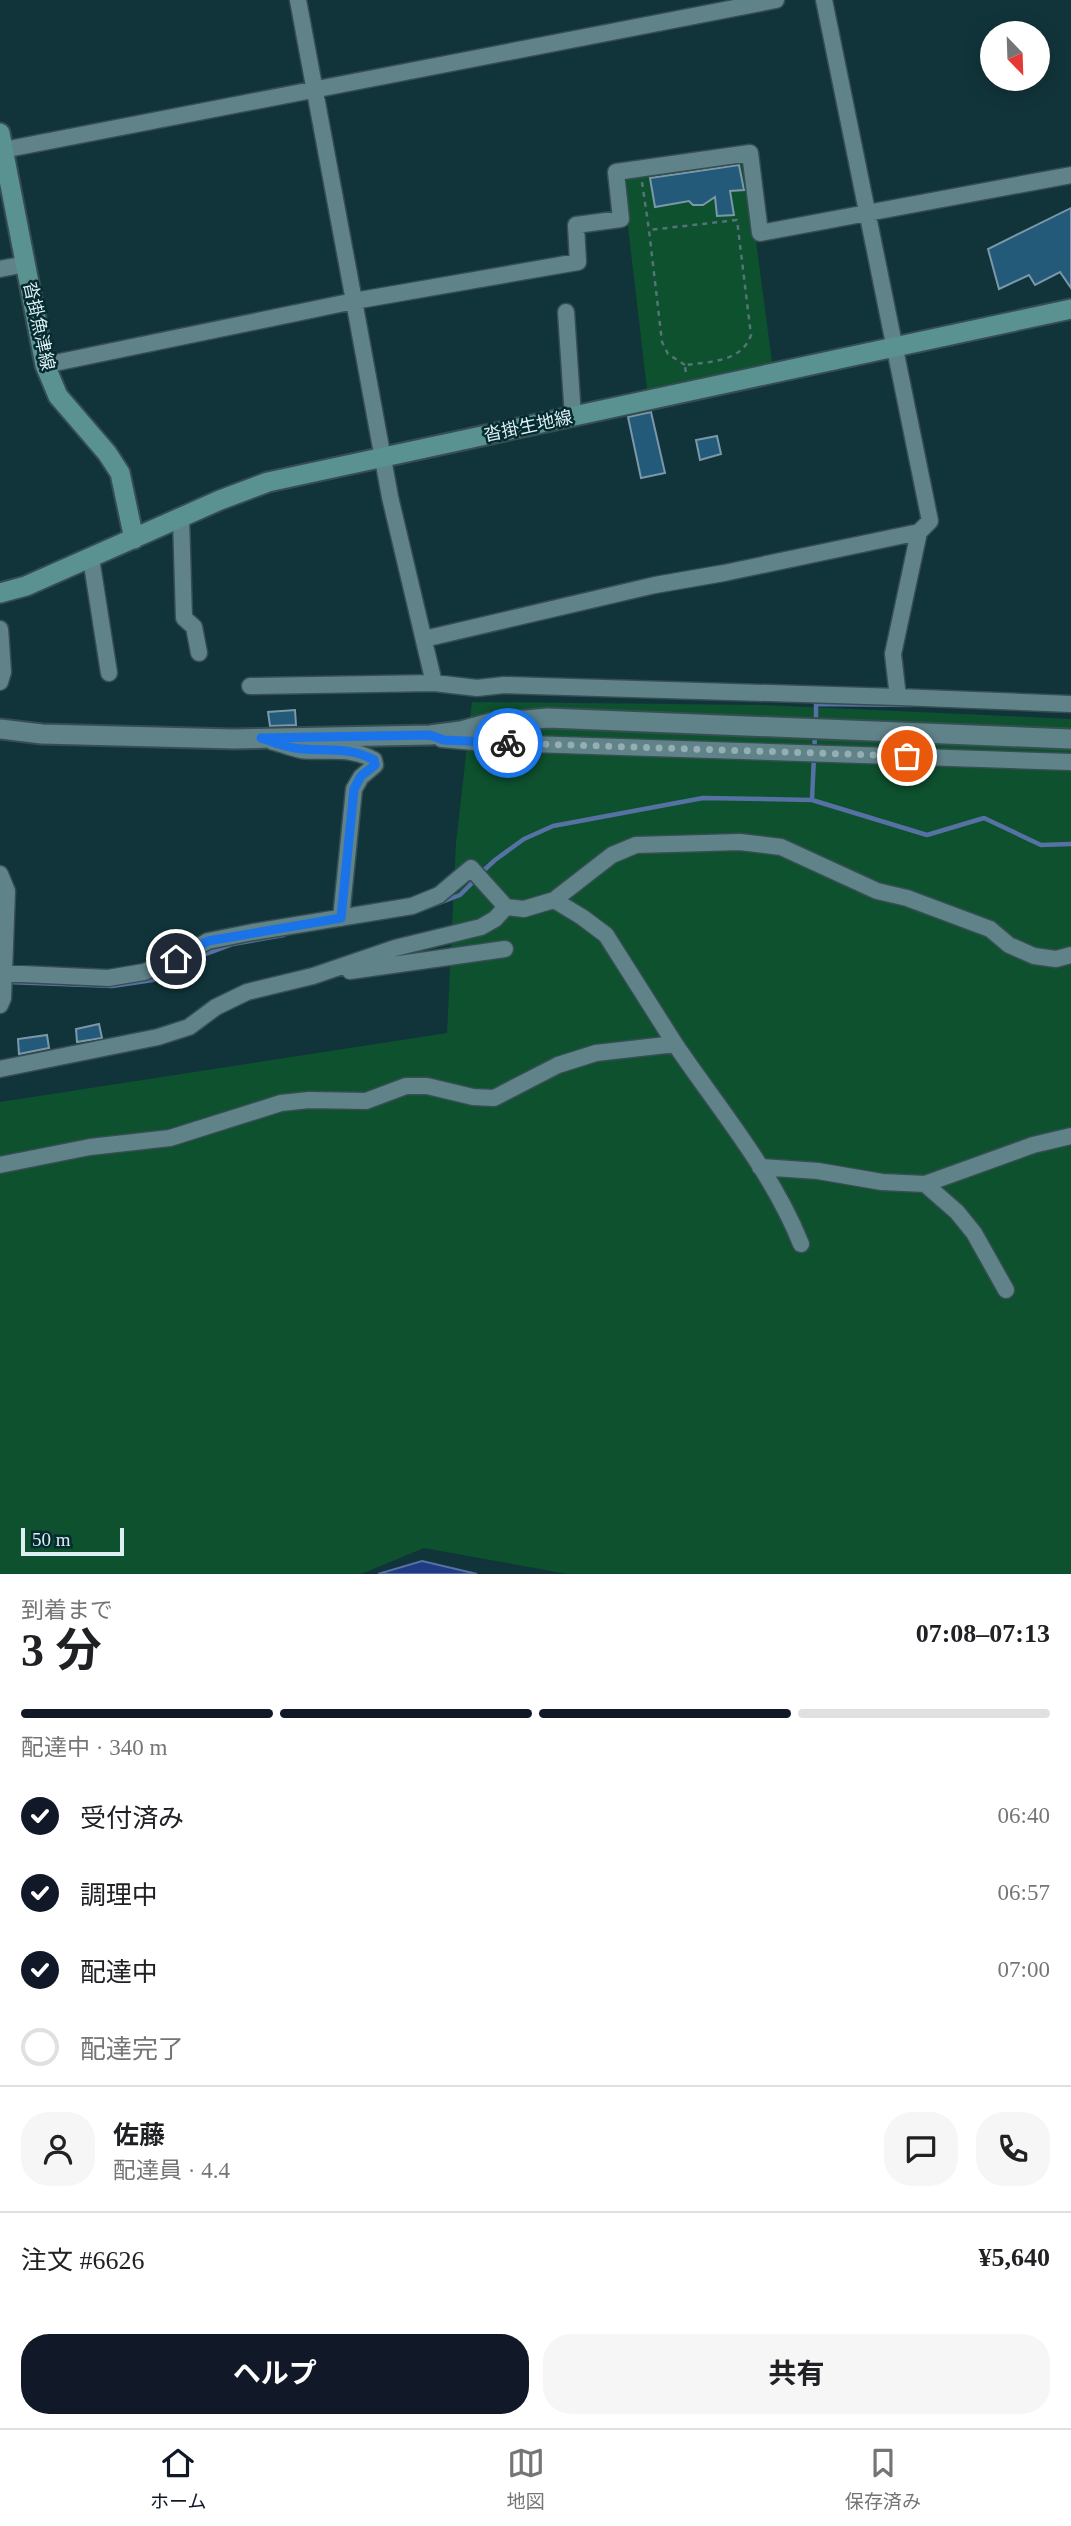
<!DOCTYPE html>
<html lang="ja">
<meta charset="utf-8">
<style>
:root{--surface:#fff;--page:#f6f6f6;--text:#202124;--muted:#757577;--line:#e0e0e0;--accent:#111827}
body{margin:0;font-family:"Times New Roman","Noto Sans JP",serif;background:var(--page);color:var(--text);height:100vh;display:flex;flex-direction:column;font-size:26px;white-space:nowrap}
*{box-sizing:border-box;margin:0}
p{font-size:23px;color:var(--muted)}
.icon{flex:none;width:38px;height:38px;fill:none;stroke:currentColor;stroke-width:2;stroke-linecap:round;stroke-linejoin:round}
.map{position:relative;height:1574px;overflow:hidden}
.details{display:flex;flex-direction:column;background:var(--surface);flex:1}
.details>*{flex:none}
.needle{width:46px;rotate:157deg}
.fabs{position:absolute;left:980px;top:21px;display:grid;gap:14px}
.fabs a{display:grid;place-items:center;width:70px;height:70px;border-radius:50%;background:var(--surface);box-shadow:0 4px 18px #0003;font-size:35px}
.scale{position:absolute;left:21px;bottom:18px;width:103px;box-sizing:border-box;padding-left:7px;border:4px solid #dceff2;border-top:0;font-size:19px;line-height:24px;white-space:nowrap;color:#dceff2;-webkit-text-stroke:5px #052a2f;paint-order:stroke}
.pin{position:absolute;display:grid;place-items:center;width:60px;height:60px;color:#fff;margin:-30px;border:4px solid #fff;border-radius:50%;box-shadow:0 2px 7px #0007}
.courier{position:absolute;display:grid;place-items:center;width:70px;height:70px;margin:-35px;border:5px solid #1a73e8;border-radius:50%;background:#fff;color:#222;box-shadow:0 2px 9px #0007}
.overview em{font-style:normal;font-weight:700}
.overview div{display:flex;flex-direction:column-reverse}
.overview{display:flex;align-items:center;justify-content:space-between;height:119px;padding:0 21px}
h1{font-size:46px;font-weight:700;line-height:52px}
.bar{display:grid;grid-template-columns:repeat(4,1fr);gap:10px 7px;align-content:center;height:84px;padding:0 21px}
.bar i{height:9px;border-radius:5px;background:var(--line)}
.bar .selected{background:var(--accent)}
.bar p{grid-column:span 4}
.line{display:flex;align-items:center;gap:18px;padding:0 21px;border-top:2px solid var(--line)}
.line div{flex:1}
.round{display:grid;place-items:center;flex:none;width:74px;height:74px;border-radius:28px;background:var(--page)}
ol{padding:0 21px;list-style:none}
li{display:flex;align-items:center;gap:21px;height:77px}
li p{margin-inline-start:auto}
li .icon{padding:7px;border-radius:50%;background:var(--accent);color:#fff;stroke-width:4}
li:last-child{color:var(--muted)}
li i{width:38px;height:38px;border:4px solid var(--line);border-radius:50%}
.primary-button{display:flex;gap:14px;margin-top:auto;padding:14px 21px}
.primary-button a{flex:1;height:80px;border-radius:28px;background:var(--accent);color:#fff;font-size:28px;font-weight:700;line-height:80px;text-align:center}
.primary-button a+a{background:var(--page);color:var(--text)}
.tab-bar{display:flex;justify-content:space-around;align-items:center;height:98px;border-top:2px solid var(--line);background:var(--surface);font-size:19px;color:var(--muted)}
.tab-bar a{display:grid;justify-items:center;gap:4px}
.tab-bar .selected{color:var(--accent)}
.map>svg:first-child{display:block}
</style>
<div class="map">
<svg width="1071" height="1574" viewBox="0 0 1071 1574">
<rect width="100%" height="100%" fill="#11343a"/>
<path fill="#0d512e" d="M745,158L772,362L647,389L622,175Z
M472,702L763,705L1071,719V1574H568L424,1548L361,1574H0V1102L447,1033L456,843Z"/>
<path fill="#1e3b83" stroke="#5771a4" stroke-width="2" d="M422,1561L477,1574H378Z"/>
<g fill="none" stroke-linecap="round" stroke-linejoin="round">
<path stroke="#5771a4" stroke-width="4.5" d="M816,722V704L912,705
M812,800L815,734
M481,873L495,860L524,839L553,826L703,798L812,800L927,835L984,818L1041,845L1071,844
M413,913L460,895L475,880
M8,982L112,986L153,980L198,957L233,944L284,935"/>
</g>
<path fill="#245a79" stroke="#7b97a9" stroke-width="2" d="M739,165L744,190L730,191L734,215L717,216L715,197L703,205H693L689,201L655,207L650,178Z
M1071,208V288L1060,272L1035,285L1029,275L999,289L988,249Z
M651,412L665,473L641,478L628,417Z
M717,436L721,454L700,460L696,440Z
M295,710L296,725L270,726L268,712Z
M99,1024L102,1038L77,1042L76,1029Z
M47,1035L49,1048L19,1054L18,1039Z"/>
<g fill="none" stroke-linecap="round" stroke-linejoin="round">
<g stroke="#364e52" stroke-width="19">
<path id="minor" d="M298,0L354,301L578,262L576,225L621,219L616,172L750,153L760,233L1071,175
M3,150L776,0
M0,269L26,264
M566,312L573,417
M45,365L354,301L390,497L434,683
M181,518L184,618L194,627L199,653
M91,558L109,673
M0,629L3,672L0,682
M424,639L655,585L724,573L919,532L930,521L824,0
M250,686L434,683L477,688L504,685L898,697L893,654L919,532
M898,697L1071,704
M441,739L474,742L1071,762
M273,742C282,744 292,748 301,750C327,753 350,746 374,760L375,765L361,777L354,789L341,918
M0,874L7,891L3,998L0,1005
M350,971L505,949
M0,973L108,978L144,972L176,959L208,941L253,932L412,906L439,895L471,868L506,907L524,909L554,900L612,855L636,845L740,842L781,847L877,891L907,898L990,929L1009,945L1034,956L1056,959L1071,955
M675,1044C719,1109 772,1171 801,1244
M0,1069L158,1037L189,1027L216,1007L247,992L313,976L395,948L481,927L495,919L506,907
M0,1165L90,1147L170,1138L281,1103L309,1100L366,1101L406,1086H427L473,1097L494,1098L558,1065L596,1053L675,1044L606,935L582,917L554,900
M760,1167L818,1171L882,1182L925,1184L957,1212L974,1233L1006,1290
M925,1184L1033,1145L1071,1136"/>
</g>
<g stroke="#364e52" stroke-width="23">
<path id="tertiary" d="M0,729L42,734L234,739L430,735L461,731L490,723L548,718L1071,739"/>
</g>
<g stroke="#364e52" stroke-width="23">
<path id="secondary" d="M0,133L45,365L58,396L107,453L120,473L134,539
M0,593L26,586L220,500L268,482L1071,309"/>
</g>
<path stroke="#557378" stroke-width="2.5" stroke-dasharray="5 5" stroke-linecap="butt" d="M642,182L649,230
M685,365L668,354L662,342L649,230L737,220L751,335C742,362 709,362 685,365L686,375"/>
<use href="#minor" stroke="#5f8389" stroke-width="16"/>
<use href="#tertiary" stroke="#5f8389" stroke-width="19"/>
<use href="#secondary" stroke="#5a9292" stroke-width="19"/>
</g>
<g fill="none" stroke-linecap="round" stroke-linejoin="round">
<path stroke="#95aeb2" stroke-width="7" stroke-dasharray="0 12.6" d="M508,743L907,756"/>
<path stroke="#1a73e8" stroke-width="9" d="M176,959L208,941L341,918L354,789L361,776L375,765L374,760C351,747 329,751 304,749C290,749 274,742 261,738L430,735L444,740L508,743"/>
</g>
<g text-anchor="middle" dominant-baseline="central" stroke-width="5" stroke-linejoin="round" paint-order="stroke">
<g font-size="18" fill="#dceff2" stroke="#052a2f">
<text transform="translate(39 326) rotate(78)">沓掛魚津線</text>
<text transform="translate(528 426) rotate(-12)">沓掛生地線</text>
</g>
</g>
</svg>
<div class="fabs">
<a><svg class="needle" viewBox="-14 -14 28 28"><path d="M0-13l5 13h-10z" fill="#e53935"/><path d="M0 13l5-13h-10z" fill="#757577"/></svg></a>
</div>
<div class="scale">50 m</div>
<div class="pin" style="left:907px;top:756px;background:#ea580c"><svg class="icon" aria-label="bag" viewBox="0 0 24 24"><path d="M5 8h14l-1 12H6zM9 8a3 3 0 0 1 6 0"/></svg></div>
<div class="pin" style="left:176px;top:959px;background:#1f2937"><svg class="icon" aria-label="home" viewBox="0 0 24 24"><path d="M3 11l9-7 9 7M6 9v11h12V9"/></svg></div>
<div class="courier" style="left:508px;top:743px"><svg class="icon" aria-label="bike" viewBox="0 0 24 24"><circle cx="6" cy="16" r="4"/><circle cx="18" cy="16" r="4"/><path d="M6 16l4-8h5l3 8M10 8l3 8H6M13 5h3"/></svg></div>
</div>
<section class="details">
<div class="overview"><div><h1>3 分</h1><p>到着まで</p></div><em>07:08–07:13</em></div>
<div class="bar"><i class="selected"></i><i class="selected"></i><i class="selected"></i><i></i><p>配達中 · 340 m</p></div>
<ol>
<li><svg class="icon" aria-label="check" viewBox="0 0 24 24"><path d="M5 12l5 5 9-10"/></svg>受付済み<p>06:40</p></li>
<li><svg class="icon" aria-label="check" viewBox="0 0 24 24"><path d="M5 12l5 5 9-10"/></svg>調理中<p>06:57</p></li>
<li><svg class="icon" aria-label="check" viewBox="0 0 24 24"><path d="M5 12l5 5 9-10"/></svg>配達中<p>07:00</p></li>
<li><i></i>配達完了</li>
</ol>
<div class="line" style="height:126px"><a class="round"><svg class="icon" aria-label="person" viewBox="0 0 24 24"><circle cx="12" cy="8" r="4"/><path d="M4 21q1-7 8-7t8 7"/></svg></a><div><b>佐藤</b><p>配達員 · 4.4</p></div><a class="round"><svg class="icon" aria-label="chat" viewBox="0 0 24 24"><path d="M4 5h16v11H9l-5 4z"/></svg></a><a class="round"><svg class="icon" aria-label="phone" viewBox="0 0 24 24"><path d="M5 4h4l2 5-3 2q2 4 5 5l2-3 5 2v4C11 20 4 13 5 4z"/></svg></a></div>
<div class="line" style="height:91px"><div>注文 #6626</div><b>¥5,640</b></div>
<div class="primary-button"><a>ヘルプ</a><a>共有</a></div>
</section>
<nav class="tab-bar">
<a class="selected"><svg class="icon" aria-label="home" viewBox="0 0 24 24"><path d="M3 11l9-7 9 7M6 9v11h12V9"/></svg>ホーム</a>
<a><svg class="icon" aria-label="map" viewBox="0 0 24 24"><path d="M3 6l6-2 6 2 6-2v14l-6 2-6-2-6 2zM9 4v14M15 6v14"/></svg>地図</a>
<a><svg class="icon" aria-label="saved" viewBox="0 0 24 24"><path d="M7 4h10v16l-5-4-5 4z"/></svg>保存済み</a>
</nav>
